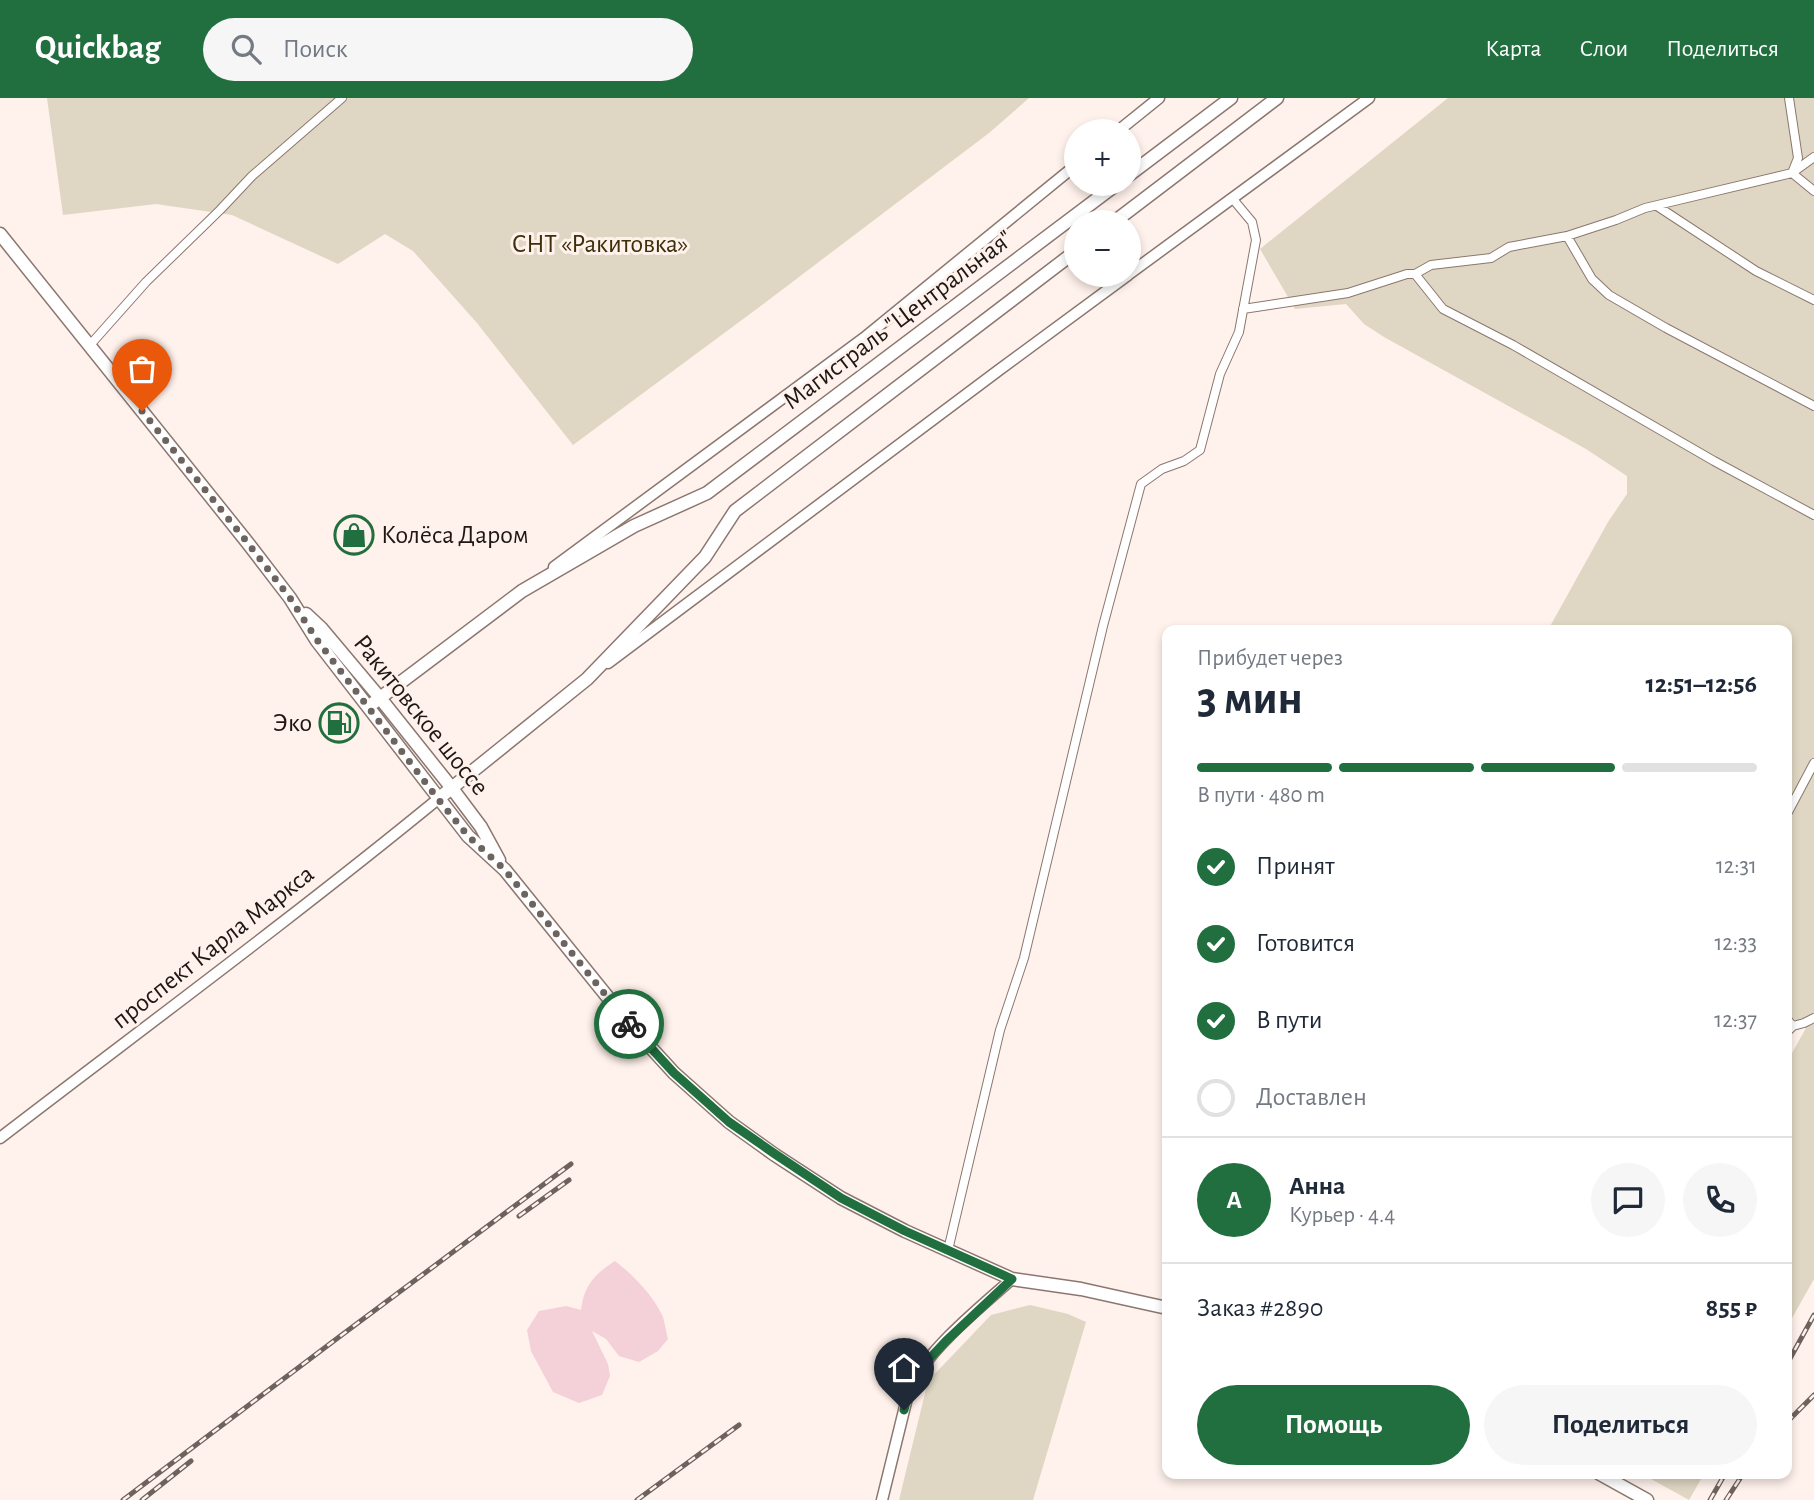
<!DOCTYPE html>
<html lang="ru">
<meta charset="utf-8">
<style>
:root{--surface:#fff;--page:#f6f6f7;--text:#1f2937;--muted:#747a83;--line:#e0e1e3;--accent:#216f3f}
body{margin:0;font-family:"Alegreya Sans",sans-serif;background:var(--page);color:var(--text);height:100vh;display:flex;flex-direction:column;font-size:26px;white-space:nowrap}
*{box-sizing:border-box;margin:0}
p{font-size:23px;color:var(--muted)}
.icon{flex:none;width:38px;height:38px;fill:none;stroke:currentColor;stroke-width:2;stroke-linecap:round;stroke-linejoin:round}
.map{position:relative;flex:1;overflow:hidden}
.drawer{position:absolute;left:1162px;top:527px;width:630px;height:854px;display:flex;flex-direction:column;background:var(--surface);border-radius:14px;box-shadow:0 4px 10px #0003}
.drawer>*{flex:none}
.fabs{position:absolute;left:1064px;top:21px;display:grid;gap:14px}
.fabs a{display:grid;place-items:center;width:77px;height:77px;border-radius:50%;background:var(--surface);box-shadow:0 4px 10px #0003;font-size:35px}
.pin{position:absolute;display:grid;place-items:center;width:60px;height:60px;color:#fff;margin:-72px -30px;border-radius:50% 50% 50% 0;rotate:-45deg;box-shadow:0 0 7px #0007}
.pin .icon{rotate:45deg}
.courier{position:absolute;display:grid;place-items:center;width:70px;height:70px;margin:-35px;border:5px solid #216f3f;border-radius:50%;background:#fff;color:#222;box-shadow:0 2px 9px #0007}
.head em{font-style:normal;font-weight:600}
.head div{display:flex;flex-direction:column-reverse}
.head{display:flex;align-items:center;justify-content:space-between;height:119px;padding:0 35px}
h1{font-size:46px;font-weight:600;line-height:52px}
.bar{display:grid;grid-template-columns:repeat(4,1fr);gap:10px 7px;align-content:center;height:84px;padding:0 35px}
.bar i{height:9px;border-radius:5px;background:var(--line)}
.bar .selected{background:var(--accent)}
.bar p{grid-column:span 4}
.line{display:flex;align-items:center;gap:18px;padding:0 35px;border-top:2px solid var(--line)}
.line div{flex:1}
.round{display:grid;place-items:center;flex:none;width:74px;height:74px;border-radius:37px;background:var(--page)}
ol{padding:0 35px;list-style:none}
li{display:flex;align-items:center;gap:21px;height:77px}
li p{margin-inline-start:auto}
li .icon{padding:7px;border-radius:50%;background:var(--accent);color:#fff;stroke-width:4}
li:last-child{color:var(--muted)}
li i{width:38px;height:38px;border:4px solid var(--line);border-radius:50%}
.primary-button{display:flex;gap:14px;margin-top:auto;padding:14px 35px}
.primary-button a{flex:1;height:80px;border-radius:42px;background:var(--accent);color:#fff;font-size:28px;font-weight:600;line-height:80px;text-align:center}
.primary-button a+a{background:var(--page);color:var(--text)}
header{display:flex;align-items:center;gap:42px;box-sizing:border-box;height:98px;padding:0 35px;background:var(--accent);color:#fff}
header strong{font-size:33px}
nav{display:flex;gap:38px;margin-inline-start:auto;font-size:24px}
.search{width:490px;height:63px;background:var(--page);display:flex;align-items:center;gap:18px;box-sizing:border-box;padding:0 24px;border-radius:38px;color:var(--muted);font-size:26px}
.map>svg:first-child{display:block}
</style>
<header>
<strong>Quickbag</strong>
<div class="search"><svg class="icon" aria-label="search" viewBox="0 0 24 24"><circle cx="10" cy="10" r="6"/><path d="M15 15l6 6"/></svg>Поиск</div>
<nav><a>Карта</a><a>Слои</a><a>Поделиться</a></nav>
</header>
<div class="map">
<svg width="1814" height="1402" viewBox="0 0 1814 1402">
<rect width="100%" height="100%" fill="#fff1eb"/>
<path fill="#dfd7c3" d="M47,0H1029L989,35L758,210L573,347L477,225L413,153L385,136L338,166L232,117L156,106L63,117Z
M1448,0H1814V1181L1787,1229V964L1806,930L1787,915V532H1548L1608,424L1627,396V378L1586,351L1384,239L1364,226L1346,206L1295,211L1260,151Z
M1030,1207L1068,1216L1086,1224L1033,1402H899L928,1283L991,1217Z
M1642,1376H1704L1689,1402Z"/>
<path fill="#f4d0d8" d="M615,1163C632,1176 654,1198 663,1219C665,1226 666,1234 668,1241L658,1253L639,1264L619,1258L606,1241L592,1233L608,1266L610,1278L602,1297L579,1305L553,1294L531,1253L527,1232L539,1213L566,1208L581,1212C584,1187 595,1176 615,1163Z"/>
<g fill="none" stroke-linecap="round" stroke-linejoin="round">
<g stroke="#8b776f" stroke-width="10">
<path id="street" d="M1789,0L1798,60L1792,75L1814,93
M1657,108L1756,173L1814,202
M1567,138L1592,181L1609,197L1666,230L1814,308
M1415,176L1443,211L1513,247L1714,363L1814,417
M1243,211L1348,195L1407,176H1415L1431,167L1491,160L1509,149L1567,138L1616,122L1645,110L1792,75L1814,59
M90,247L146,184L220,112L252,78L342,0
M1787,716L1814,665
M1787,921L1793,928L1787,934
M1793,928L1804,925L1814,920
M948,1152L1000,932L1024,860L1103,528L1141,386L1162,371L1184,363L1200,352L1220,276L1239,234L1256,142L1252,124L1232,100"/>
</g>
<g stroke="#8b776f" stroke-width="13">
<path id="secondary" d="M1118,33L1159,0
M1129,176L1369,0
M554,469L864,240L1076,67
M608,565L999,272L1128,177
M0,1040C146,928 295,818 438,701
M882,1402L910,1288C931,1249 978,1211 1012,1181"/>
</g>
<g stroke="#8b776f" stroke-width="15">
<path id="primary" d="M1129,77L1231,0
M1114,124L1277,0
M0,136L247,444L290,500L317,543L468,738L505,772L631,928L674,975L729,1024L775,1057L841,1100L905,1133L1012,1181L1081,1191L1167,1210
M306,516L322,531L380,600L451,689L481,729L499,762
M368,609L522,493L634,428L707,395L1117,86
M438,701L587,581L705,459L735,413L1076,153
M1600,1376L1647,1402"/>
</g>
<use href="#street" stroke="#fff" stroke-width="8"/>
<use href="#secondary" stroke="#fff" stroke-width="10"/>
<use href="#primary" stroke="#fff" stroke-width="12"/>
<g stroke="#6c635e" stroke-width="5">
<path id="rail" d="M519,1118L569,1082
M1787,1266L1814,1217
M1787,1324L1814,1297
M123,1402L339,1239L571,1066
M142,1402L191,1363
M637,1402L739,1327
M1710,1402L1725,1376
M1726,1402L1743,1376"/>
</g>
<use href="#rail" stroke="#fff1eb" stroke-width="2.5" stroke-dasharray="8" stroke-linecap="butt"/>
</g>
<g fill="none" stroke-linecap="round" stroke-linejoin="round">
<path stroke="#6d635f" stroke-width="7" stroke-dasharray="0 12.6" d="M142,313L247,444L290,500L317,542L438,701L468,738L505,772L629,926"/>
<path stroke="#216f3f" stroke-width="9" d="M629,926L674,975L729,1024L775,1056L841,1100L905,1133L1012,1181L946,1243L918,1273L910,1288L904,1312"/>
</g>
<defs>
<g id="shop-ring" transform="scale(2.0125)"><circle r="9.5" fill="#fff1eb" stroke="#216f3f" stroke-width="1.5"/><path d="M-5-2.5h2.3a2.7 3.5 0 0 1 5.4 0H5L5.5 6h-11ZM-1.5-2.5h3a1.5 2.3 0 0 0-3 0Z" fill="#216f3f"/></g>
<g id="fuel-ring" transform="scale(2.0125)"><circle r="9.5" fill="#fff1eb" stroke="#216f3f" stroke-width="1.5"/><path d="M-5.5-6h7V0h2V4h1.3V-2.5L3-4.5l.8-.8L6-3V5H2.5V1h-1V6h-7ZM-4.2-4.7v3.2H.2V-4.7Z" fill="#216f3f"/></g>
</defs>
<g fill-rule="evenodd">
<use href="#shop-ring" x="354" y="437"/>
<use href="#fuel-ring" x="339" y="625"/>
</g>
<g text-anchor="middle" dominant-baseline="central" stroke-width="6" stroke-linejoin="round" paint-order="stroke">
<g font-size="26" fill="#3d2f08" stroke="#fff1eb">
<text x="600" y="146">СНТ «Ракитовка»</text>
</g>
<g font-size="26" fill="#1e1713" stroke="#fff1eb">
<text transform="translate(898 222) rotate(-37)">Магистраль "Центральная"</text>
<text transform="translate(421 617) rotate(51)">Ракитовское шоссе</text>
<text transform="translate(213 849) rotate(-38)">проспект Карла Маркса</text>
</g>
<g font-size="26" fill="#1e1713" stroke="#fff1eb" text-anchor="start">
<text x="381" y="437">Колёса Даром</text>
<text x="312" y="625" text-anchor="end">Эко</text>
</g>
</g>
</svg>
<div class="fabs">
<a>+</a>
<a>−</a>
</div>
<div class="pin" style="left:142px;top:313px;background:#ea580c"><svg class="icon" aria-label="bag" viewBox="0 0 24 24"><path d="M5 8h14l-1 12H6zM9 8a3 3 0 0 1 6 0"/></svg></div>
<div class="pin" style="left:904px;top:1312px;background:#1f2937"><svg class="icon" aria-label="home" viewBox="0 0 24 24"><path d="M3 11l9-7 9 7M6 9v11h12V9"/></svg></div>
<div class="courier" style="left:629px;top:926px"><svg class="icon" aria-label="bike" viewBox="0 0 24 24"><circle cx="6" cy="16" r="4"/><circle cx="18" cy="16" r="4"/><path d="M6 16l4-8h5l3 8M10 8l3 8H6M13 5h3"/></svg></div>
<section class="drawer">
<div class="head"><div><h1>3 мин</h1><p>Прибудет через</p></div><em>12:51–12:56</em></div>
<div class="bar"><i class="selected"></i><i class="selected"></i><i class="selected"></i><i></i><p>В пути · 480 m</p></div>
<ol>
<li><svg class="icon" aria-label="check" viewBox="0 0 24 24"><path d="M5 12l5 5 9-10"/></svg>Принят<p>12:31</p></li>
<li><svg class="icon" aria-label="check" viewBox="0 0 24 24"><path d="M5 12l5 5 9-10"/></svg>Готовится<p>12:33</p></li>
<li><svg class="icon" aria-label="check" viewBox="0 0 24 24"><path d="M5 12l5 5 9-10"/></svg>В пути<p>12:37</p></li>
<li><i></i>Доставлен</li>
</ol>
<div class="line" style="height:126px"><b class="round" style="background:var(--accent);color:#fff">А</b><div><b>Анна</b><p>Курьер · 4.4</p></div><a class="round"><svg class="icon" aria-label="chat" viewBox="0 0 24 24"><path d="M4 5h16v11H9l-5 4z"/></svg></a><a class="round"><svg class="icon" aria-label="phone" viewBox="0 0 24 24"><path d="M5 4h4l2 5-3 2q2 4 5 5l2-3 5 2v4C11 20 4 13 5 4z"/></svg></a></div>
<div class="line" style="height:91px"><div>Заказ #2890</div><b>855 ₽</b></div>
<div class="primary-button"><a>Помощь</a><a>Поделиться</a></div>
</section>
</div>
